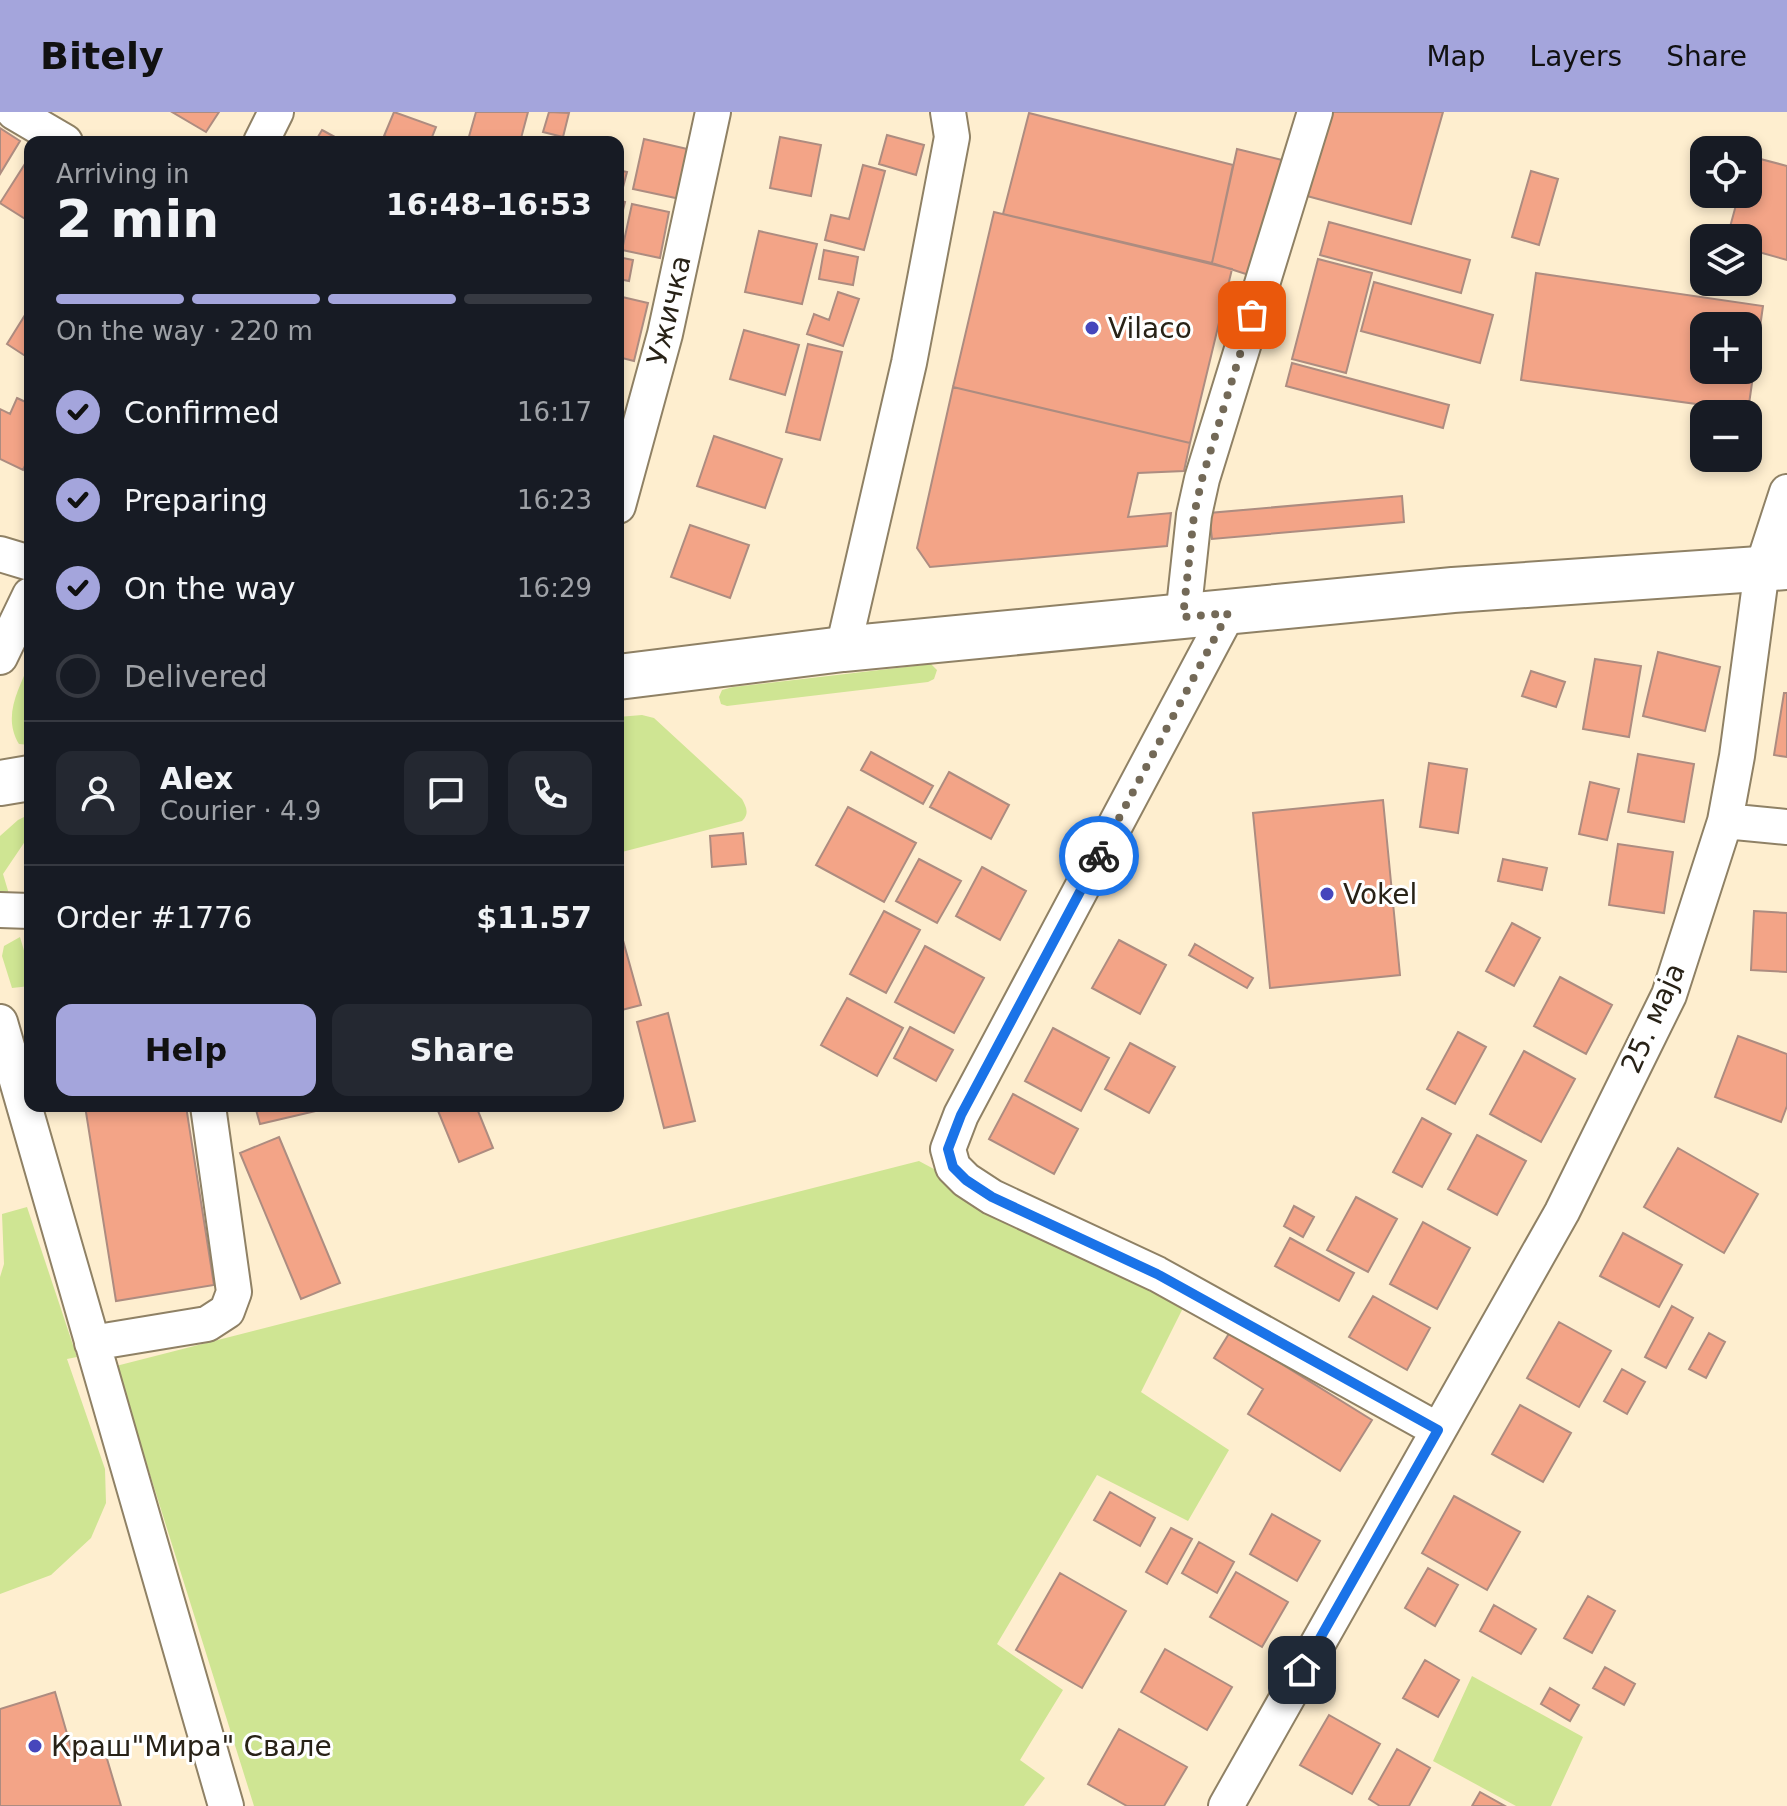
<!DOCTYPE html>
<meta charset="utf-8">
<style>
:root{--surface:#171b24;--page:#242831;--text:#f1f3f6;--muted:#9ea1a6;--line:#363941;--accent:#a4a5dc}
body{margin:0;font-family:"DejaVu Sans",sans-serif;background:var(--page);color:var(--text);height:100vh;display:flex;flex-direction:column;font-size:30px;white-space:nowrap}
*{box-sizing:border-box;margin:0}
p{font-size:26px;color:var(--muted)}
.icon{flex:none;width:44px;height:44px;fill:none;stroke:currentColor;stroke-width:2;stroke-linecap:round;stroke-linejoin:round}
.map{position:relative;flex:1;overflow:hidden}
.side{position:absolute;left:24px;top:24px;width:600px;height:976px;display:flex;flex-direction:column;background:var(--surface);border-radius:16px;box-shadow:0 4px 12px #0003}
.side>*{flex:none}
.controls{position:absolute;left:1690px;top:24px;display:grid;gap:16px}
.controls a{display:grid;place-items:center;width:72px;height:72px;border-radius:16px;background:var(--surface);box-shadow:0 4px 12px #0003;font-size:40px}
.pin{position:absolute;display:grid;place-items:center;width:68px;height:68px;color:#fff;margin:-34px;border-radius:16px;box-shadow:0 4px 12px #0006}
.courier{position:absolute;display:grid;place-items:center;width:80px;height:80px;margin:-40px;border:6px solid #1a73e8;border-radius:50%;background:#fff;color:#222;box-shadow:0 2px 10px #0007}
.summary em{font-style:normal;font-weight:600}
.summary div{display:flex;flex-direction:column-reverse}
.summary{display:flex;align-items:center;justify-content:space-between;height:136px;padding:0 32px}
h1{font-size:52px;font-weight:600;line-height:60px}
.bar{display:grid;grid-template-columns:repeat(4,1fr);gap:12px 8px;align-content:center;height:96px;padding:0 32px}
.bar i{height:10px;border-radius:6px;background:var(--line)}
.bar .selected{background:var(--accent)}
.bar p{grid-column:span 4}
.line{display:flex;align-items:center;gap:20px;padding:0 32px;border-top:2px solid var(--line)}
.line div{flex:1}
.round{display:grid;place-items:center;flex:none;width:84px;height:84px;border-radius:16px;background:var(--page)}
ol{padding:0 32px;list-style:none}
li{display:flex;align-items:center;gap:24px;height:88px}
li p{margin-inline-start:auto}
li .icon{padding:8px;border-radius:50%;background:var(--accent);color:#111;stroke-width:4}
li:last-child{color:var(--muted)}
li i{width:44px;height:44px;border:4px solid var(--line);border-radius:50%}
.cta{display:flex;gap:16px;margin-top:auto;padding:16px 32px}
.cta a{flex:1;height:92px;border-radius:16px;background:var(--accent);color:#111;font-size:32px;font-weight:600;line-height:92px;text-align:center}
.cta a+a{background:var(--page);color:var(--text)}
header{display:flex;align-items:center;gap:48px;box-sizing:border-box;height:112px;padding:0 40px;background:var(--accent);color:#111}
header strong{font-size:38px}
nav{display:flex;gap:44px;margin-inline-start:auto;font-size:28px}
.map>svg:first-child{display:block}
</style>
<header>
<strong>Bitely</strong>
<nav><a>Map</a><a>Layers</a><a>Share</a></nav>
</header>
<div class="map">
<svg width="1787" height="1694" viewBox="0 0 1787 1694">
<rect width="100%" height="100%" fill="#feeecf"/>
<path fill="#cfe593" d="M30,550V633L19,632C2,604 19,577 30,550Z
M931,552L937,558L934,567L928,570L727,594L721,592L719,585L722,578L733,575Z
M642,603L654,606L742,687C746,695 750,701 742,709L618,741V605Z
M30,702V722L3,762L12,792L0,794V724L18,708Z
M20,825L30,859V874L12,876L2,844L4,834Z
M919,1049L1185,1192L1141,1280L1229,1338L1188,1409L1097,1363L997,1532L1063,1578L1020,1648L1045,1666L1024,1694H254L116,1254Z
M27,1095L77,1245L67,1247L105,1357L106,1391L91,1426L51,1463L0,1482V1165L4,1152L2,1102Z
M1472,1564L1583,1625L1551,1694H1516L1433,1649Z"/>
<path fill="#f3a487" stroke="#ad8c80" stroke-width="2" fill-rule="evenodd" d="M172,0H219L206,20Z
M394,0L436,15L430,30H399L384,24Z
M476,0H528L520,30L468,28Z
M549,0L569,1L563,25L543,20Z
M1330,0H1443L1411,112L1307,84Z
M1029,1L1233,53L1212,151L1003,102Z
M0,16L20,29L0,62Z
M322,18L344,30H315Z
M887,23L924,33L916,63L879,52Z
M780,25L821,33L811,84L770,76Z
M644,27L696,39L685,88L633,77Z
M1237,37L1282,48L1255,165L1212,151Z
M30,44V110L0,91Z
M1749,44L1787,54V148L1748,137V126H1727L1739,82H1748Z
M863,53L885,59L864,138L825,128L831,103L849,107Z
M618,58L627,60L622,79L618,78Z
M1531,59L1558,67L1539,133L1512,125Z
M618,88L625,90L620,110H618Z
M632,92L669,100L660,146L622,138Z
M994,100L1232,157L1190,331L953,275Z
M1329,110L1470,148L1461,181L1320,143Z
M759,119L817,132L802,192L745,180Z
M824,138L858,145L853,173L819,167Z
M618,145L633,148L629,169L618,167Z
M1318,147L1372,161L1346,261L1292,247Z
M1536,161L1763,194L1748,299L1521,268ZM1704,214H1748V258H1704Z
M1374,170L1493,203L1480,251L1361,219Z
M838,180L859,187L843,234L807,222L814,202L829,208Z
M618,184L648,191L634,249L618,245Z
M30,195V247L7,232Z
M744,218L799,233L785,283L730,267Z
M808,232L842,240L820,328L786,320Z
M1292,251L1449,293L1443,316L1286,274Z
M953,275L1190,331L1184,359L1138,361L1128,405L1171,401L1167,434L930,455L917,436Z
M17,286L30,292V348L28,347L23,358L0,347V297L10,302Z
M714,324L782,347L765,396L697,374Z
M1402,384L1404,410L1212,427L1209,401Z
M690,413L749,433L730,486L671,465Z
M1658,540L1720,555L1705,619L1643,604Z
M1595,547L1641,554L1629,625L1583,617Z
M1531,559L1565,570L1556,595L1522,584Z
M1784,581H1787V645L1774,643Z
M871,640L933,674L923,692L861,658Z
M1638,642L1694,652L1684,710L1628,700Z
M1429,651L1467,657L1458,721L1420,715Z
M949,660L1009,693L991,727L930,695Z
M1590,670L1619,677L1607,728L1579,722Z
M1383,688L1400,863L1270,876L1253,701Z
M848,695L916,731L884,790L816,753Z
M743,721L746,752L712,755L710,724Z
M1618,732L1673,740L1664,801L1609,793Z
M919,747L961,769L937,811L896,789Z
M1503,747L1547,756L1542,778L1498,769Z
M982,755L1026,779L1000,828L956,804Z
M884,799L920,818L886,881L850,862Z
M1754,799L1787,801V860L1751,858Z
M1512,811L1540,826L1514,874L1486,859Z
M619,814L641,893L618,899V815Z
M1119,828L1166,853L1140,902L1092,876Z
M1195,832L1253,866L1247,876L1189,843Z
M925,834L984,866L954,921L895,890Z
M1560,865L1612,893L1586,942L1534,914Z
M847,886L903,916L877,964L821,933Z
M668,901L695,1009L664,1016L637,910Z
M910,915L953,938L936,969L894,946Z
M1053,916L1109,946L1081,999L1025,969Z
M1458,920L1486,935L1455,992L1427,977Z
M1738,924L1787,942V994L1781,1010L1715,985Z
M1130,931L1175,955L1149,1001L1105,977Z
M1524,939L1575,967L1541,1030L1490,1002Z
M1013,982L1078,1017L1054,1062L989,1027Z
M85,994H186L214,1173L116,1189Z
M255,994H337L260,1012Z
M436,994H476L493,1036L459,1050Z
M1422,1006L1451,1022L1422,1075L1393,1060Z
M1477,1023L1526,1049L1497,1103L1448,1077Z
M279,1025L340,1171L301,1187L240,1041Z
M1678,1036L1758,1082L1724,1141L1644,1095Z
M1356,1085L1397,1107L1368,1160L1327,1138Z
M1294,1094L1314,1105L1303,1125L1284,1114Z
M1423,1110L1470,1136L1437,1197L1390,1172Z
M1623,1121L1682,1153L1659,1195L1600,1164Z
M1290,1126L1354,1161L1339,1189L1275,1154Z
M1373,1184L1430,1216L1407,1258L1349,1225Z
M1672,1194L1693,1206L1666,1256L1645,1245Z
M1559,1210L1611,1239L1579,1295L1527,1266Z
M1230,1220L1372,1308L1340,1359L1248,1302L1263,1277L1214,1246Z
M1709,1221L1725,1230L1706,1266L1689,1257Z
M1622,1257L1645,1270L1627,1302L1604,1289Z
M1520,1293L1571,1321L1543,1370L1492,1342Z
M1110,1380L1155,1406L1140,1434L1094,1408Z
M1454,1384L1520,1420L1487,1478L1422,1441Z
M1272,1402L1320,1429L1297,1469L1250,1442Z
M1171,1416L1192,1427L1167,1472L1146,1460Z
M1199,1430L1234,1450L1217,1481L1182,1461Z
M1428,1456L1458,1473L1435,1514L1405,1496Z
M1236,1460L1288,1490L1262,1535L1210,1505Z
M1060,1461L1126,1499L1082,1576L1016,1538Z
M1588,1484L1615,1499L1592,1541L1564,1526Z
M1494,1493L1536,1517L1521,1542L1480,1519Z
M1165,1537L1232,1575L1207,1618L1141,1580Z
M1425,1548L1459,1568L1438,1605L1403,1586Z
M1605,1555L1635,1572L1624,1593L1593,1576Z
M1550,1576L1579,1593L1570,1609L1541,1592Z
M55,1580L72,1639L102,1630L121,1694H0V1597Z
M1329,1603L1380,1632L1352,1682L1300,1653Z
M1119,1617L1187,1655L1164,1694H1127L1088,1672Z
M1397,1637L1430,1656L1409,1694H1380L1369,1687Z
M1480,1680L1505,1694H1472Z"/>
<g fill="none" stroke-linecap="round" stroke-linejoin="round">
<g stroke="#8f8165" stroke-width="38">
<path id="minor" d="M14,0L65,30
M261,30L276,0
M618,394L665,222L713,0
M0,442L30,451
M1228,501L961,1003L948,1037L953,1055L966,1068L992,1085L1157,1162L1438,1318
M1183,505L1194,403L1202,367L1315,0
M843,537L909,251L952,25L948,0
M0,545L30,483
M1725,709L1787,715
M0,798L30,799
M0,910L226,1694
M92,1231L207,1212L227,1199L234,1180L208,994
M1226,1694L1562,1100L1669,883L1725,709L1737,644L1762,457L1787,380"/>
</g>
<g stroke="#8f8165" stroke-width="48">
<path id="major" d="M618,565L843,537L1453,478L1787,455
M0,671L30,666"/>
</g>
<use href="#minor" stroke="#fff" stroke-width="34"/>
<use href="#major" stroke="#fff" stroke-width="44"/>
</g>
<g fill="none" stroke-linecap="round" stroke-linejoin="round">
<path stroke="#736957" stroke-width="8" stroke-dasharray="0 14.4" d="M1099,744L1228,501L1183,505L1194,403L1202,367L1252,203"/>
<path stroke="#1a73e8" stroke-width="10" d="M1099,744L961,1003L948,1037L953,1055L966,1068L992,1085L1157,1162L1438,1318L1302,1558"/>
</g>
<g fill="#4646bc" stroke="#fff" stroke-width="3">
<circle cx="1092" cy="216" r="8"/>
<circle cx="1327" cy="782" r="8"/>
<circle cx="35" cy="1634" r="8"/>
</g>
<g text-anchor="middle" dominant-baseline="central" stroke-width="6" stroke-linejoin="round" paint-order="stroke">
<g font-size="28" fill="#282217" stroke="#fff">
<text transform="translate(669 198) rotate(-77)">Ужичка</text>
<text transform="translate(1653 906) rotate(-66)">25. маја</text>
</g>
<g font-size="28" fill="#282217" stroke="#fff" text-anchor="start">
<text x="1108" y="216">Vilaco</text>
<text x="1343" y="782">Vokel</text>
<text x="51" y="1634">Краш"Мира" Свале</text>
</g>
</g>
</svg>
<div class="controls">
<a><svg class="icon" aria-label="locate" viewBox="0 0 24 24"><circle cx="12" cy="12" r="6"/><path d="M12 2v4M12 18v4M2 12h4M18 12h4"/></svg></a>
<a><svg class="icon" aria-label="layers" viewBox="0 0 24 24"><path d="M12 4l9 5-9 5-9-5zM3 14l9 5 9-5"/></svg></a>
<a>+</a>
<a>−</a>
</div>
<div class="pin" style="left:1252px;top:203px;background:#ea580c"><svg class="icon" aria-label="bag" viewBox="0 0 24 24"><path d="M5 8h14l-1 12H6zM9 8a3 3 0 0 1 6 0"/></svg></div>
<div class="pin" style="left:1302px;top:1558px;background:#1f2937"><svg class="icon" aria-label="home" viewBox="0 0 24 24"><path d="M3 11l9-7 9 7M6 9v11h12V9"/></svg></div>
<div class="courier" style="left:1099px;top:744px"><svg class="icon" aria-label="bike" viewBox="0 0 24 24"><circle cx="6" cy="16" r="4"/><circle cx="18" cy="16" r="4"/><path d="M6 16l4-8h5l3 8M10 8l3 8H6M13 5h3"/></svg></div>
<section class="side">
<div class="summary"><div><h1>2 min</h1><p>Arriving in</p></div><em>16:48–16:53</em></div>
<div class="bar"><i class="selected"></i><i class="selected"></i><i class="selected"></i><i></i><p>On the way · 220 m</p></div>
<ol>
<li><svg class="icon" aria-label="check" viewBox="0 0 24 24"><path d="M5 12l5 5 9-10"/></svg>Confirmed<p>16:17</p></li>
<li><svg class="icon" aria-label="check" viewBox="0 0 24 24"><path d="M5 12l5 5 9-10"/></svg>Preparing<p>16:23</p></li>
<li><svg class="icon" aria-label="check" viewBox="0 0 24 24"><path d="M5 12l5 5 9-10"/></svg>On the way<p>16:29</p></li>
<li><i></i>Delivered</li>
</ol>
<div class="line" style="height:144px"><a class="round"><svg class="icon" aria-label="person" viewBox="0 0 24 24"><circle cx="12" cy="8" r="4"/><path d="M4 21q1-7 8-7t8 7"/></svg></a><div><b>Alex</b><p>Courier · 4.9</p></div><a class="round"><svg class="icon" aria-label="chat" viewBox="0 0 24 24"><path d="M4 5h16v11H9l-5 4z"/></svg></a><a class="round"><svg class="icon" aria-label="phone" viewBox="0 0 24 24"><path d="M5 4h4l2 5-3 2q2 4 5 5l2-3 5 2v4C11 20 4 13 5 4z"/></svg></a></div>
<div class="line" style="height:104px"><div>Order #1776</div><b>$11.57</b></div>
<div class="cta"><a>Help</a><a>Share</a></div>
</section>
</div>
